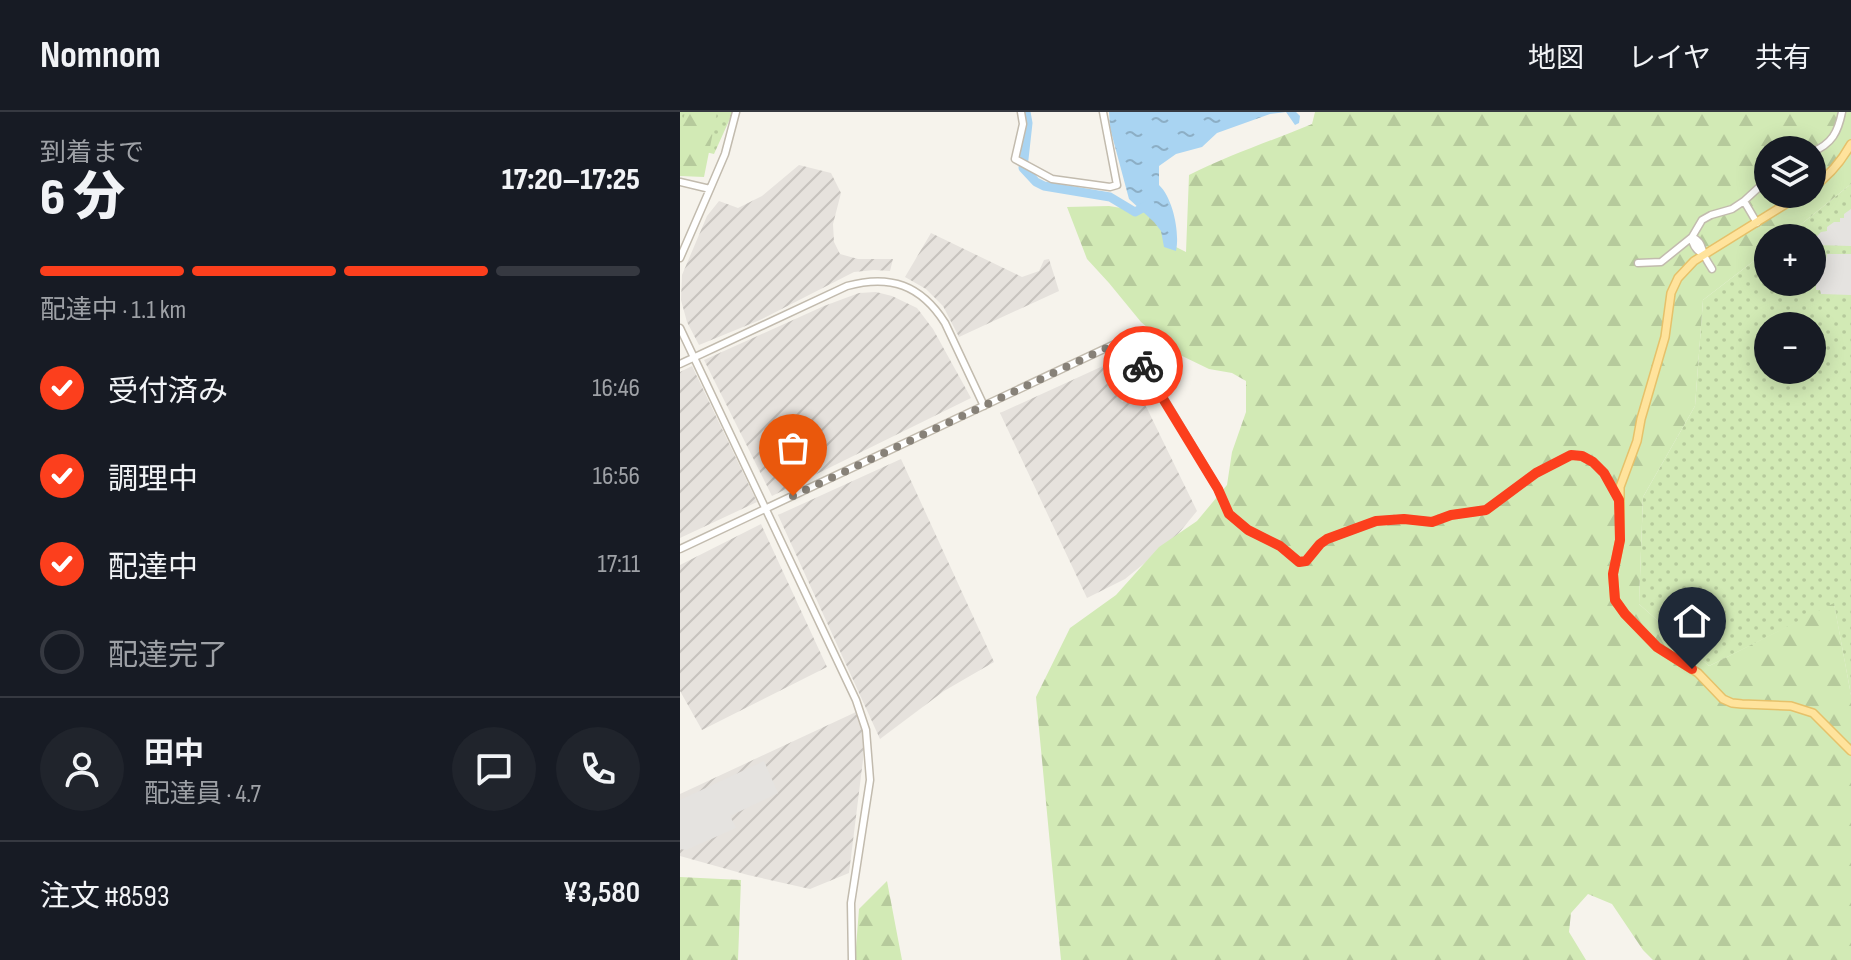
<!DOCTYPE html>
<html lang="ja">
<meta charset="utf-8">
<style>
:root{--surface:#171b24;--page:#20242c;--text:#f1f3f6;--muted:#9ea1a6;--line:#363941;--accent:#fc3f1d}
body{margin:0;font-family:"Sofia Sans Condensed","Noto Sans JP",sans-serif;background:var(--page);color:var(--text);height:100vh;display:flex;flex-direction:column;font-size:30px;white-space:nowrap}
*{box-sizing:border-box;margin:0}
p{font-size:26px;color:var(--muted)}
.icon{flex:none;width:44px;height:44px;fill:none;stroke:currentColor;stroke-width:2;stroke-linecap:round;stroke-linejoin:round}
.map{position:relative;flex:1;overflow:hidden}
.sheet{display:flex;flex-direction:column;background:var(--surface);width:680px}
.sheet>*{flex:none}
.fabs{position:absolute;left:1074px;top:24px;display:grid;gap:16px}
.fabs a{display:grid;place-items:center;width:72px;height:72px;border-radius:50%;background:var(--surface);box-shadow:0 4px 20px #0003;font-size:40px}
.pin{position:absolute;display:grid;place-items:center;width:68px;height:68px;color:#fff;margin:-82px -34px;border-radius:50% 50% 50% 0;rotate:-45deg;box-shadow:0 0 8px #0007}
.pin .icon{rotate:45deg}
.courier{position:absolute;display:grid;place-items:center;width:80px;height:80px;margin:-40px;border:6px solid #fc3f1d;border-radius:50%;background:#fff;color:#222;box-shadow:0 2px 10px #0007}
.summary em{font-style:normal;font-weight:800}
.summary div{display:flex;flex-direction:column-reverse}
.summary{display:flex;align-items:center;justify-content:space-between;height:136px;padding:0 40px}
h1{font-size:52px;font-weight:800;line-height:60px}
.bar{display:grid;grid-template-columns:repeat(4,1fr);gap:12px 8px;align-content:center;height:96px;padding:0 40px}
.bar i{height:10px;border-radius:6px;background:var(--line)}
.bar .on{background:var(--accent)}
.bar p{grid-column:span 4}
.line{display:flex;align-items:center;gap:20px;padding:0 40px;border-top:2px solid var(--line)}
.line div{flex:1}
.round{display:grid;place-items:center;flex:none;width:84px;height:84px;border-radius:42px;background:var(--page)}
ol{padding:0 40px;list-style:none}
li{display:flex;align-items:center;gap:24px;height:88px}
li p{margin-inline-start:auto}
li .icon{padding:8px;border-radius:50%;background:var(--accent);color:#fff;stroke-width:4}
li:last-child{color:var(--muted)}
li i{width:44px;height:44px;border:4px solid var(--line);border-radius:50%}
header{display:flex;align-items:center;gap:48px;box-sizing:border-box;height:112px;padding:0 40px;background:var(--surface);border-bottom:2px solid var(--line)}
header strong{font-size:38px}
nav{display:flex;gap:44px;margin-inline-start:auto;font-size:28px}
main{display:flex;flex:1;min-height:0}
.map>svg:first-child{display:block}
</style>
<header>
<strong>Nomnom</strong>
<nav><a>地図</a><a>レイヤ</a><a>共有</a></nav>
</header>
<main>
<section class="sheet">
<div class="summary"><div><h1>6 分</h1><p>到着まで</p></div><em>17:20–17:25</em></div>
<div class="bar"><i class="on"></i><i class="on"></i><i class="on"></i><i></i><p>配達中 · 1.1 km</p></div>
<ol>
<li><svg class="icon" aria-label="check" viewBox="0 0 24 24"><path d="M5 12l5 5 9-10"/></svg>受付済み<p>16:46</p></li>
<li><svg class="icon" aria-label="check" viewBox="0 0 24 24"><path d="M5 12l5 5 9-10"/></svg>調理中<p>16:56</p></li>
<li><svg class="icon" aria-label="check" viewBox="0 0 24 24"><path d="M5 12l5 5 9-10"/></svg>配達中<p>17:11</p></li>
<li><i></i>配達完了</li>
</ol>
<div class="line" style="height:144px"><a class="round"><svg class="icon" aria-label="person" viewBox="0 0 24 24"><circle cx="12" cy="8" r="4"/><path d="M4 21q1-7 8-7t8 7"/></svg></a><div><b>田中</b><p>配達員 · 4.7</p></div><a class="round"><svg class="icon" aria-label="chat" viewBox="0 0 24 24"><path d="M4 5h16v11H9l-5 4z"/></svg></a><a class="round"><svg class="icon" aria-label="phone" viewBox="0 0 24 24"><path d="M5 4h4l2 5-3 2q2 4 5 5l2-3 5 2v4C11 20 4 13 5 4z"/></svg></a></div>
<div class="line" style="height:104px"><div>注文 #8593</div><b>¥3,580</b></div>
</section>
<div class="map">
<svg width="1171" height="848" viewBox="0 0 1171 848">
<defs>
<pattern id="industrial-furrows" width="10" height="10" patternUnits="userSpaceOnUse" patternTransform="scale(2)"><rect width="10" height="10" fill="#e6e2dd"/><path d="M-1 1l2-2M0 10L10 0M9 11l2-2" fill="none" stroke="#c7c3be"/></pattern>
<pattern id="grass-dots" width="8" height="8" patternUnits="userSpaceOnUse" patternTransform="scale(2)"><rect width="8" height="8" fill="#d2eab5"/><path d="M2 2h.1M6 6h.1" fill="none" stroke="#b6ca9c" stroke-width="1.8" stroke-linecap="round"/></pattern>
<pattern id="forest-firs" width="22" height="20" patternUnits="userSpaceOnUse" patternTransform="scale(2)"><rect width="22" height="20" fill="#d2eab5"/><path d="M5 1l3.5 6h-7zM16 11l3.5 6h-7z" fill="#b6ca9c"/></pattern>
<pattern id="water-ripples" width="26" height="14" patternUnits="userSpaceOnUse" patternTransform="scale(2)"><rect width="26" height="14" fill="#a9d4f2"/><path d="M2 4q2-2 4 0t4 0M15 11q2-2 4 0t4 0" fill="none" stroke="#8caec5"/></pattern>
</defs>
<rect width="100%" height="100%" fill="#f6f3ec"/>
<path fill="url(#industrial-furrows)" d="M119,53L151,61L161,81L153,112L154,130L160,142L178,147H213L210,159L194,158L174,160L80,208L19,233L7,210L1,188L2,163L27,104L39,89L58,96L82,84Z
M251,121L342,165L359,159L364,148L369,147L379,179L279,225L263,194L246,177L225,165Z
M196,180L212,184L237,196L253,217L291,286L92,384L24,248L144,194L179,181Z
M12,254L77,390L0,426V260Z
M423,254L442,290L460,282L517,399L493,428L445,467L407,486L320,301Z
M221,347L314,550L264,579L200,627L98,403Z
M81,412L147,555L22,618L0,579V453Z
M176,600L183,620V648L169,761L130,777L68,763L0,744V682Z"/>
<path fill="url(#grass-dots)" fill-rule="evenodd" d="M0,0H53L34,42L0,34Z
M1171,72V583L1154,492L1029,554L959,492L963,385L1015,294L1023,188L1088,138V170H1132V126H1104ZM1088,214H1132V258H1088Z"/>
<path fill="url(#forest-firs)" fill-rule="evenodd" d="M5,0H37L24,65L0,64V21Z
M635,0H1171V72L1104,126H1088V138L1023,188L1015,294L963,385L959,492L1029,554L1154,491L1171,583V848H973L963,838L932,792L908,782L891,801L889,820L906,848H381L356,585L390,516L436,483L479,435L517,409L547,373L552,340L566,300V269L552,261L529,257L498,242L461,210L429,171L407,147L387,95L429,94L466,100L482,108L496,135L506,140L509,63C549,43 591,29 632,12ZM1088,38H1132V82H1088Z
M0,765L61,768L58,848H0Z
M207,769L222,848H175L179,797Z"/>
<path fill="#e5e3e0" d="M1171,97V134L1136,133V125L1141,120L1147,119V115L1154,110H1160V106H1164V102Z
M1147,142H1171V183L1141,182L1140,178H1136V147H1146Z
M84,649L98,681L50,704L56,716L6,738L0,737V688Z"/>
<path fill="url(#water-ripples)" d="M429,0H616L620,4L619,11L615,13L606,0L590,2L537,21L522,35L496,42L479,54V73C493,86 500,121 496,139L484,135L481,119L474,110L449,87L430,16Z"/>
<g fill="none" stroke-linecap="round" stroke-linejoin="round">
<path stroke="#a9d4f2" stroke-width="9" d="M346,0L348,11L343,56L356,70L364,74L430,85L455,100L470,92"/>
<g stroke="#c2bbae" stroke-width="9">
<path id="minor" d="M341,0L343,12L335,47L372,67L430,75L437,73L423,0
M1132,40C1152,32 1158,20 1162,0
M0,70L30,77L45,42L56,0
M1064,89L1077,111
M1012,125C1021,129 1021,134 1024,142C1025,147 1030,153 1032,157
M1012,125C1012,133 1017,139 1024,143
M0,146L30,77
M958,151L981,150L1012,125L1022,108L1031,103L1052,97L1064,89L1088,67
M0,216L176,588L186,618L190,668L171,791L172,848
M0,252L167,174C210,162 241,173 265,211L304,294
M0,437L439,230L447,231L475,272L538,377L549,402L568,418L600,434L619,450L626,449L640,432L647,427L696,409L724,407L752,410L771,403L806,398L856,361L891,343L902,344L913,350L924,361L939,388"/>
</g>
<g stroke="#e6c16a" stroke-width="10">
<path id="major" d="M1132,76C1149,64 1161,50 1171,32
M1122,82L1014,149L998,166L991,181L985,225L961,307L957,329L940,375V428L933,462L935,488L945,502L977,535L1018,561L1043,587L1052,591L1062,592L1111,594L1133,601L1171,639"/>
</g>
<use href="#minor" stroke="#fff" stroke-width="6"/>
<use href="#major" stroke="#ffe39c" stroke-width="7"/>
</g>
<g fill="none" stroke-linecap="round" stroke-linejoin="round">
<path stroke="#878178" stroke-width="8" stroke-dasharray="0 14.4" d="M113,384L439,230L447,231L463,254"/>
<path stroke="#fc3f1d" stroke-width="10" d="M463,254L538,377L549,402L568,418L600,434L619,450L626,449L640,432L647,427L696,409L724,407L752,410L771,403L806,398L856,361L891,343L902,344L913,350L924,361L939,388L940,428L933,462L935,488L945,502L977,535L1012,557"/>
</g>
</svg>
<div class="fabs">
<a><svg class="icon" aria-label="layers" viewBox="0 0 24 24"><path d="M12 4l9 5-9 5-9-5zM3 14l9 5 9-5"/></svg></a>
<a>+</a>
<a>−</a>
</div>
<div class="pin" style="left:113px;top:384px;background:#ea580c"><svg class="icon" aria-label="bag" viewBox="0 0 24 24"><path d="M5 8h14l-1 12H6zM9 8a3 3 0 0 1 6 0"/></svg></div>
<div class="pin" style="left:1012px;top:557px;background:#1f2937"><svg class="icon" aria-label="home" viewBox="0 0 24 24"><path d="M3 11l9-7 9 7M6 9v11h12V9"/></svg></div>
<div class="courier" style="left:463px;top:254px"><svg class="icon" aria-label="bike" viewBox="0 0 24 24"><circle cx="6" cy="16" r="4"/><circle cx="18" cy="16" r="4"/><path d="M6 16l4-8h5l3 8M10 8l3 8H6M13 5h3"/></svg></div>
</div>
</main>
